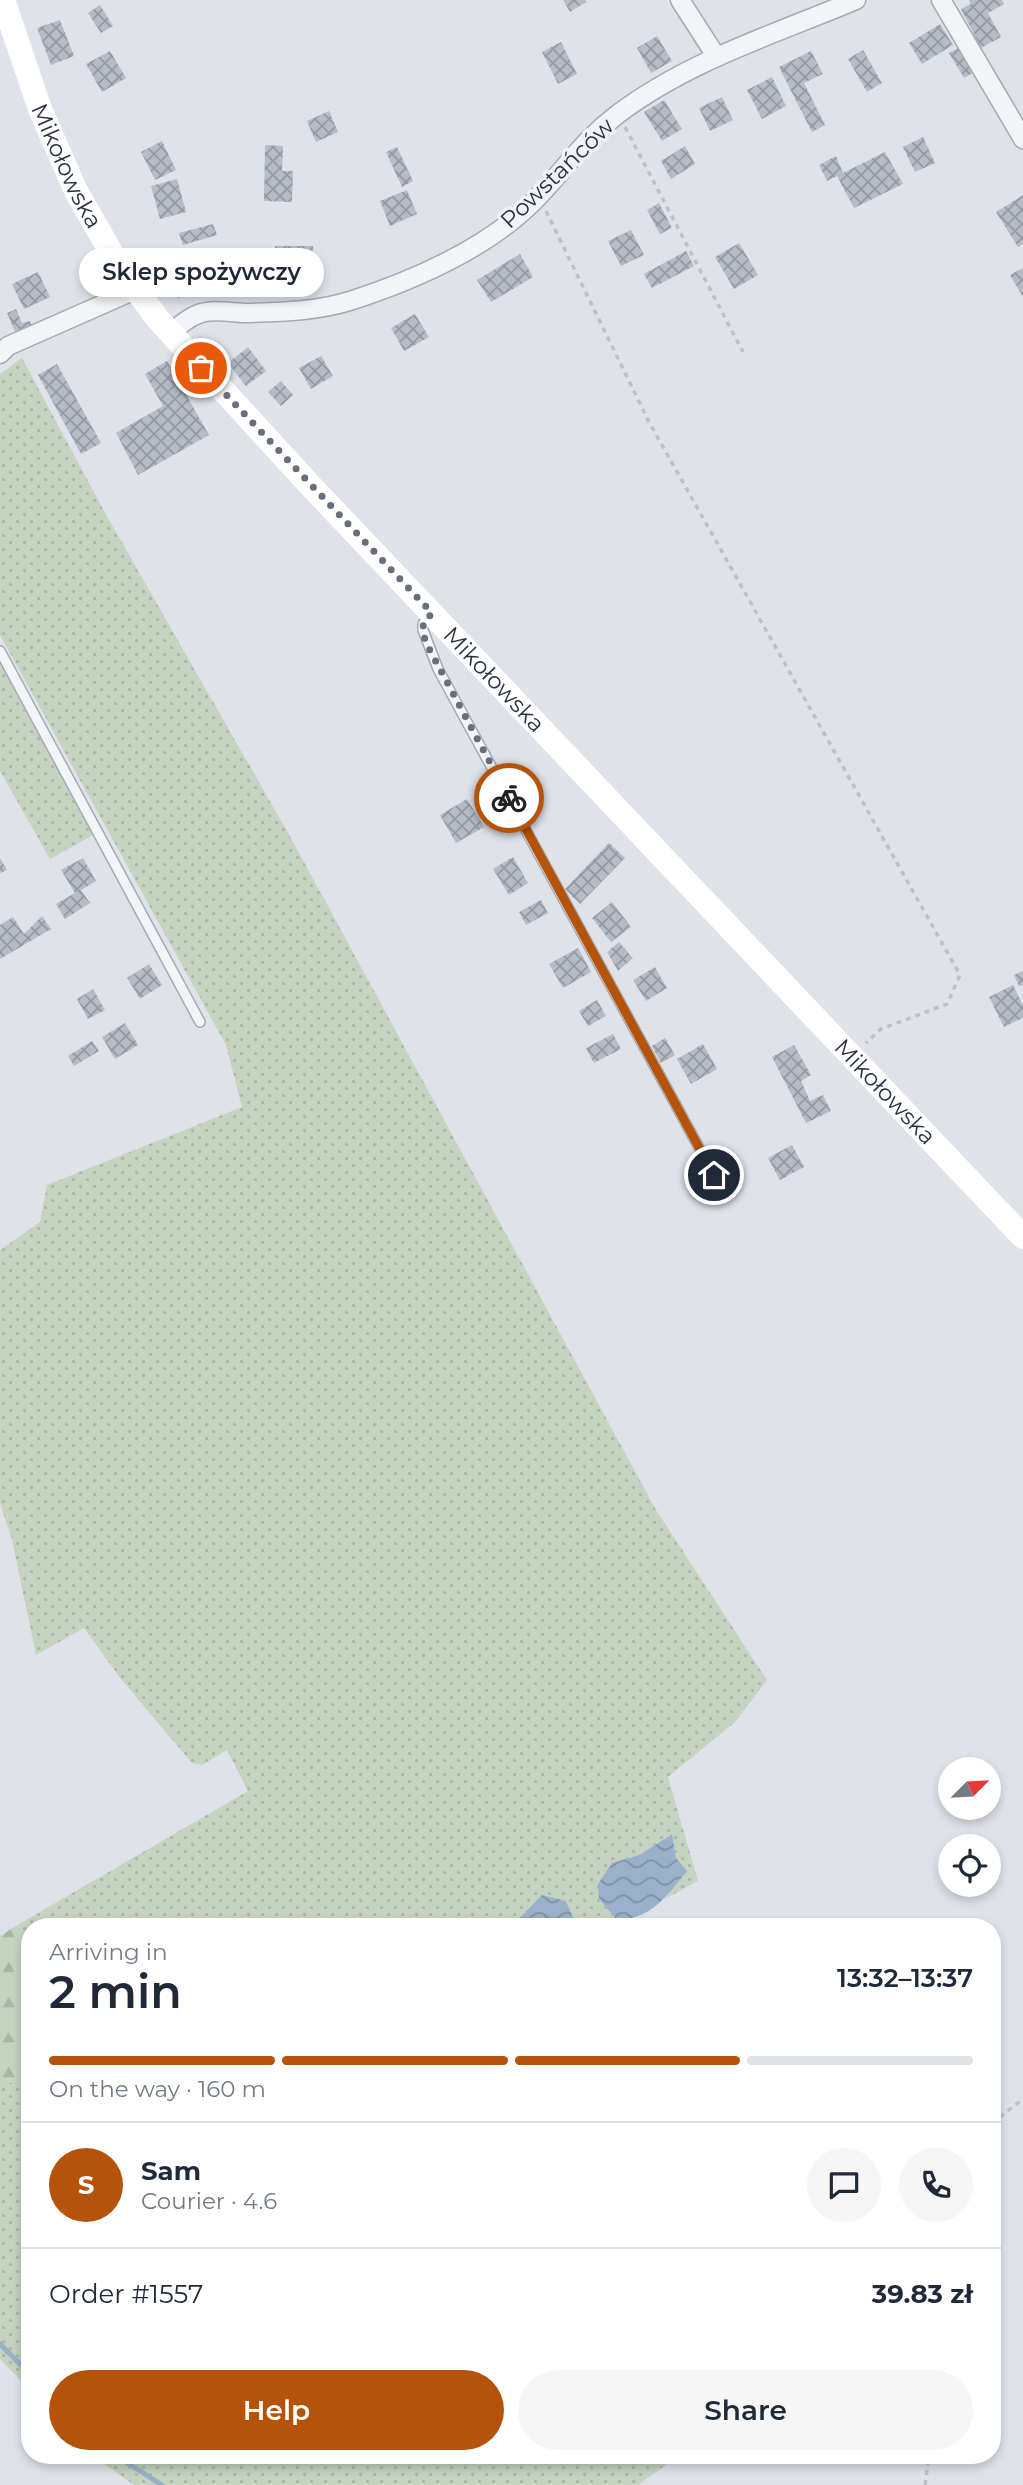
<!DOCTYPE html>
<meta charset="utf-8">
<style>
:root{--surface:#fff;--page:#f6f6f7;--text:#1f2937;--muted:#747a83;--line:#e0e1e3;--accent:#b45309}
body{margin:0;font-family:Montserrat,sans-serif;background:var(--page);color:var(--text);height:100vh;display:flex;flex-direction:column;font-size:26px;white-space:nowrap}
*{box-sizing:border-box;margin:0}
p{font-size:23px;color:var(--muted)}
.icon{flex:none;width:38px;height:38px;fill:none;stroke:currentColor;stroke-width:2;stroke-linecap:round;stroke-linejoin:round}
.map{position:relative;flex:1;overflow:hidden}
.panel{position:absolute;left:21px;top:1918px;width:980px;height:546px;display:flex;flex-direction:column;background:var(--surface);border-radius:28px;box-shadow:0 4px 10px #0003}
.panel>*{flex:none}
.needle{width:46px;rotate:66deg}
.controls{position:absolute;left:938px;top:1757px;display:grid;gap:14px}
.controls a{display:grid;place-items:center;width:63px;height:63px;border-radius:50%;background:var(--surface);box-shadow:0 4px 10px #0003;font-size:35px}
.pin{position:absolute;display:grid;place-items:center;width:60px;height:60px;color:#fff;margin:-30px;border:4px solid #fff;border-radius:50%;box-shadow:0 2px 7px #0007}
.courier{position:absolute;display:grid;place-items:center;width:70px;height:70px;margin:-35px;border:5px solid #b45309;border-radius:50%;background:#fff;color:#222;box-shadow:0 2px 9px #0007}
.bubble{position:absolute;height:49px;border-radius:24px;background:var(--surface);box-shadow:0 4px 10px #0003;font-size:23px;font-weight:600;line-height:49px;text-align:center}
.overview em{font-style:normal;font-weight:600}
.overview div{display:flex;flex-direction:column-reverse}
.overview{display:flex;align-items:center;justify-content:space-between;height:119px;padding:0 28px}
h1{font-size:46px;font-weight:600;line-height:52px}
.bar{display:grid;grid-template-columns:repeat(4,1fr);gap:10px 7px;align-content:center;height:84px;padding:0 28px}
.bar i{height:9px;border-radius:5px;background:var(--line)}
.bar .current{background:var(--accent)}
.bar p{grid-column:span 4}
.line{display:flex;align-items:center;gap:18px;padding:0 28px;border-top:2px solid var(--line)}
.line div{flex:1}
.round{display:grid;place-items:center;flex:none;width:74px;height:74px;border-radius:37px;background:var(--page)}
.action{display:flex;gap:14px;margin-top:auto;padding:14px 28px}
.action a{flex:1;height:80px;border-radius:42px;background:var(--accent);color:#fff;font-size:28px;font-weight:600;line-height:80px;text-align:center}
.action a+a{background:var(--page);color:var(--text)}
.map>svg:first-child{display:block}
</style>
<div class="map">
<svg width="1023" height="2485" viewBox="0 0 1023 2485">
<defs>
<pattern id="grass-dots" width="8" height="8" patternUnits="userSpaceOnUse" patternTransform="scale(1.75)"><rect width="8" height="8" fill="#c5d3c0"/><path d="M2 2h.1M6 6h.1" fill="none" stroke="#a9b6a6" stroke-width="1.8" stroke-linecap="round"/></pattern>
<pattern id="forest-firs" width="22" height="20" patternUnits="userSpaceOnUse" patternTransform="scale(1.75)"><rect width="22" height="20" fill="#c5d3c0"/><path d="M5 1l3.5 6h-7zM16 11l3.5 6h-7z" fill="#a9b6a6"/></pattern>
<pattern id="water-waves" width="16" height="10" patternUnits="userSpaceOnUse" patternTransform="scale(1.75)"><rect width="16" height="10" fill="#9ab1ca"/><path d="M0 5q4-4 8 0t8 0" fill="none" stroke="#7e91a5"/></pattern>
<pattern id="building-cross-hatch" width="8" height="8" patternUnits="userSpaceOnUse" patternTransform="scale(1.75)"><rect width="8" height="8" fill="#b6bcc6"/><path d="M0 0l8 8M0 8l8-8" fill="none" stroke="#9499a2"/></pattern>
</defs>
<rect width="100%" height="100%" fill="#dfe3e9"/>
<path fill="url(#grass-dots)" d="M22,358L104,511L292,840L656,1510L767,1680L735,1722L668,1777L698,1881L665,1899L686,1871L676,1858L671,1834L639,1855L612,1863L599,1899L616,1919L612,1927H30V1934L14,1927L248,1791L227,1750L202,1765L192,1763L121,1679L84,1628L36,1655L12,1540L0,1503V1250L40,1222L47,1185L242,1107L226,1045L0,635V374Z
M0,664L93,835L50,859L0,771Z
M30,2078V2390L0,2359V2085Z
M91,2455H680L638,2485H134Z"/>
<path fill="url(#forest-firs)" d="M14,1927L30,1934V2078L0,2085V1936Z"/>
<path fill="url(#water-waves)" d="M672,1834L676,1858L687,1871C667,1896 650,1921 616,1919L599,1899L598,1884L612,1863L639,1855Z
M542,1895L566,1901L577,1927H511Z"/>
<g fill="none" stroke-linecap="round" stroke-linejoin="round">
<path stroke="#9ab1ca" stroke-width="5" d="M0,2344L30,2374
M115,2455L162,2485"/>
</g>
<path fill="url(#building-cross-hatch)" d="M563,0H585L586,2L570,12Z
M969,0H1002L1004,4L988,13L1001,37L981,48L961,9L971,4Z
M100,5L113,26L101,33L88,13Z
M60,20L74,56L51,65L37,28Z
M940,24L953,45L922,64L909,43Z
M657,36L672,61L651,73L637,48Z
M561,42L577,74L558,84L542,52Z
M963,45L978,70L964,78L949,53Z
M863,50L882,83L867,92L848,59Z
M110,51L126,78L102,92L86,64Z
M811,51L823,74L804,83L825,125L812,132L779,67Z
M772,77L786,106L762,119L747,90Z
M722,97L733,120L710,131L699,108Z
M664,100L682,129L662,141L644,112Z
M329,111L338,132L316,142L307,121Z
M923,137L935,163L915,172L903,147Z
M162,141L176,170L155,180L141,152Z
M265,145L283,146L282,171H293L292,202L264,201Z
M685,146L695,164L671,179L661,161Z
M397,147L413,181L402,187L386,152Z
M885,152L903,184L854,208L837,176L827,181L819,165L836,156L843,173Z
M177,179L186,212L160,219L151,186Z
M407,190L417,214L390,226L380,201Z
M1023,195V244L1018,247L996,212Z
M659,203L672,228L660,234L647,210Z
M213,224L217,235L183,245L179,233Z
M631,230L644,255L621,266L608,241Z
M739,243L758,275L734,289L715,257Z
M275,246H313V275L275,276Z
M686,251L694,266L652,288L644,274Z
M520,254L533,277L491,302L477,280Z
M189,261L202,286L178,298L165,272Z
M1023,268V297L1010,275Z
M38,272L50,297L24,309L12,284Z
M16,309L22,323L30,321L33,329L17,336L7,313Z
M415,314L429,337L404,351L391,328Z
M248,347L266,371L246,386L228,363Z
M321,356L333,376L311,389L299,368Z
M167,361L209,435L138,475L116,433L163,406L145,374Z
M57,364L101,443L81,454L38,375Z
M281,381L293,395L281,406L268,392Z
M467,799L484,827L456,843L440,815Z
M609,843L625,858L580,904L565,889Z
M513,857L528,883L509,895L493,869Z
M0,858L7,870L0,873Z
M83,858L96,881L81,890L90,903L65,919L56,904L75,893L61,870Z
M541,900L548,913L526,925L519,912Z
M612,902L631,927L611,942L592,918Z
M42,916L51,929L0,959V925L13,917L24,934Z
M619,942L633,958L618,971L607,952Z
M578,948L591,972L563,988L549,964Z
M149,964L162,985L140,999L127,978Z
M655,967L667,988L646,1001L633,980Z
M1023,971V985L1019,986L1014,975Z
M1013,985L1023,1005V1018L1004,1027L989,997Z
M93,989L105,1010L88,1019L77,999Z
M597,1000L606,1016L588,1026L579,1011Z
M125,1023L138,1045L115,1059L102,1037Z
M613,1034L621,1049L594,1063L586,1048Z
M665,1038L675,1055L661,1063L652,1046Z
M92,1041L99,1051L74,1066L68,1056Z
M703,1044L717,1069L691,1084L677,1059Z
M794,1045L811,1075L801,1081L810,1101L823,1095L831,1111L806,1123L772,1057Z
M792,1145L804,1167L780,1180L768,1158Z"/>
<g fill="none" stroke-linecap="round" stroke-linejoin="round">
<g stroke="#a4aab3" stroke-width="12">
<path id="service" d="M431,614L423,624V630L438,669L714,1175
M0,651L200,1022"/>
</g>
<g stroke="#a4aab3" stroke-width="21">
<path id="minor" d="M680,0L716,56
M941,0L1023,139
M170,334C178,327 186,319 196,315C211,308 232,313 248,313C284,312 319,311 353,300C417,279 490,247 537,198C567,167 582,141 618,114C690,60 775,34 856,0
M0,354L8,346L135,290"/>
</g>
<path stroke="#bdc1c7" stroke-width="3.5" stroke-dasharray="5 5" stroke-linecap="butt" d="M625,127L743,352
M546,211L649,422L960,975L947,1004L881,1029L866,1043
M992,2123L1023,2099
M925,2485L929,2455"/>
<use href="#service" stroke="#f2f4f7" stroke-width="9"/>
<use href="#minor" stroke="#f2f4f7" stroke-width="18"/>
<path stroke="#fff" stroke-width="24" id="s1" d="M3,0L40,109L76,191L120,268L157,318L307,482L1023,1237"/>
</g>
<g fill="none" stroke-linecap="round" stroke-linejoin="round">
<path stroke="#686f7b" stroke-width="7" stroke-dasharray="0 12.6" d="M201,368L432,613L423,624L425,641L509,798"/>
<path stroke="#b45309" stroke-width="9" d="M509,798L714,1175"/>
</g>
<g text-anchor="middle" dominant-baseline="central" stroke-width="7" stroke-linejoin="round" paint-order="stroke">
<g font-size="23" fill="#283140" stroke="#eff2f6">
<text stroke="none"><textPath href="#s1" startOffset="178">Mikołowska</textPath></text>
<text transform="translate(557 173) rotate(-44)">Powstańców</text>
<text stroke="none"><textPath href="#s1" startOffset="850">Mikołowska</textPath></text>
<text stroke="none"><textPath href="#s1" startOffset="1418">Mikołowska</textPath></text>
</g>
</g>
</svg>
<div class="controls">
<a><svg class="needle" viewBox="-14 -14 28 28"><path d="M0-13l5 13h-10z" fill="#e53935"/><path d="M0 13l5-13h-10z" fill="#747a83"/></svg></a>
<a><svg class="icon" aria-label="locate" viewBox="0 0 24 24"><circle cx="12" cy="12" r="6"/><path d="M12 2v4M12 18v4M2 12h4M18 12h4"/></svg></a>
</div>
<div class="pin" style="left:201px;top:368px;background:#ea580c"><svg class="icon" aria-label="bag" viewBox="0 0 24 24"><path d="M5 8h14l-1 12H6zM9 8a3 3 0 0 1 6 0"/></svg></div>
<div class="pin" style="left:714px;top:1175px;background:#1f2937"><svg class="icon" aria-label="home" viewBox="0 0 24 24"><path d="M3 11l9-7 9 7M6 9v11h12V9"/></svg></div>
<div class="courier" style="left:509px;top:798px"><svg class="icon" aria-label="bike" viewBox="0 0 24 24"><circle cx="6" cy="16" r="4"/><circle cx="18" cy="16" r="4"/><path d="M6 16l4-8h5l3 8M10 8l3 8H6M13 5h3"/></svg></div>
<div class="bubble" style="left:79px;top:248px;width:245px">Sklep spożywczy</div>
<section class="panel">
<div class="overview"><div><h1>2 min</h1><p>Arriving in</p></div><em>13:32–13:37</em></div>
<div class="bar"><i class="current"></i><i class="current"></i><i class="current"></i><i></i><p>On the way · 160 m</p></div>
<div class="line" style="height:126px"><b class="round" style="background:var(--accent);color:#fff">S</b><div><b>Sam</b><p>Courier · 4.6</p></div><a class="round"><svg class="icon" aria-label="chat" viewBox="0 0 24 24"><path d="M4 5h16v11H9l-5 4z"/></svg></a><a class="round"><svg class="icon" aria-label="phone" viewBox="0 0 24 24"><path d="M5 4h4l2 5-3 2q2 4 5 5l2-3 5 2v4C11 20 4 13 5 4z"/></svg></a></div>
<div class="line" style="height:91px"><div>Order #1557</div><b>39.83 zł</b></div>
<div class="action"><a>Help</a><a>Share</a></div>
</section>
</div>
